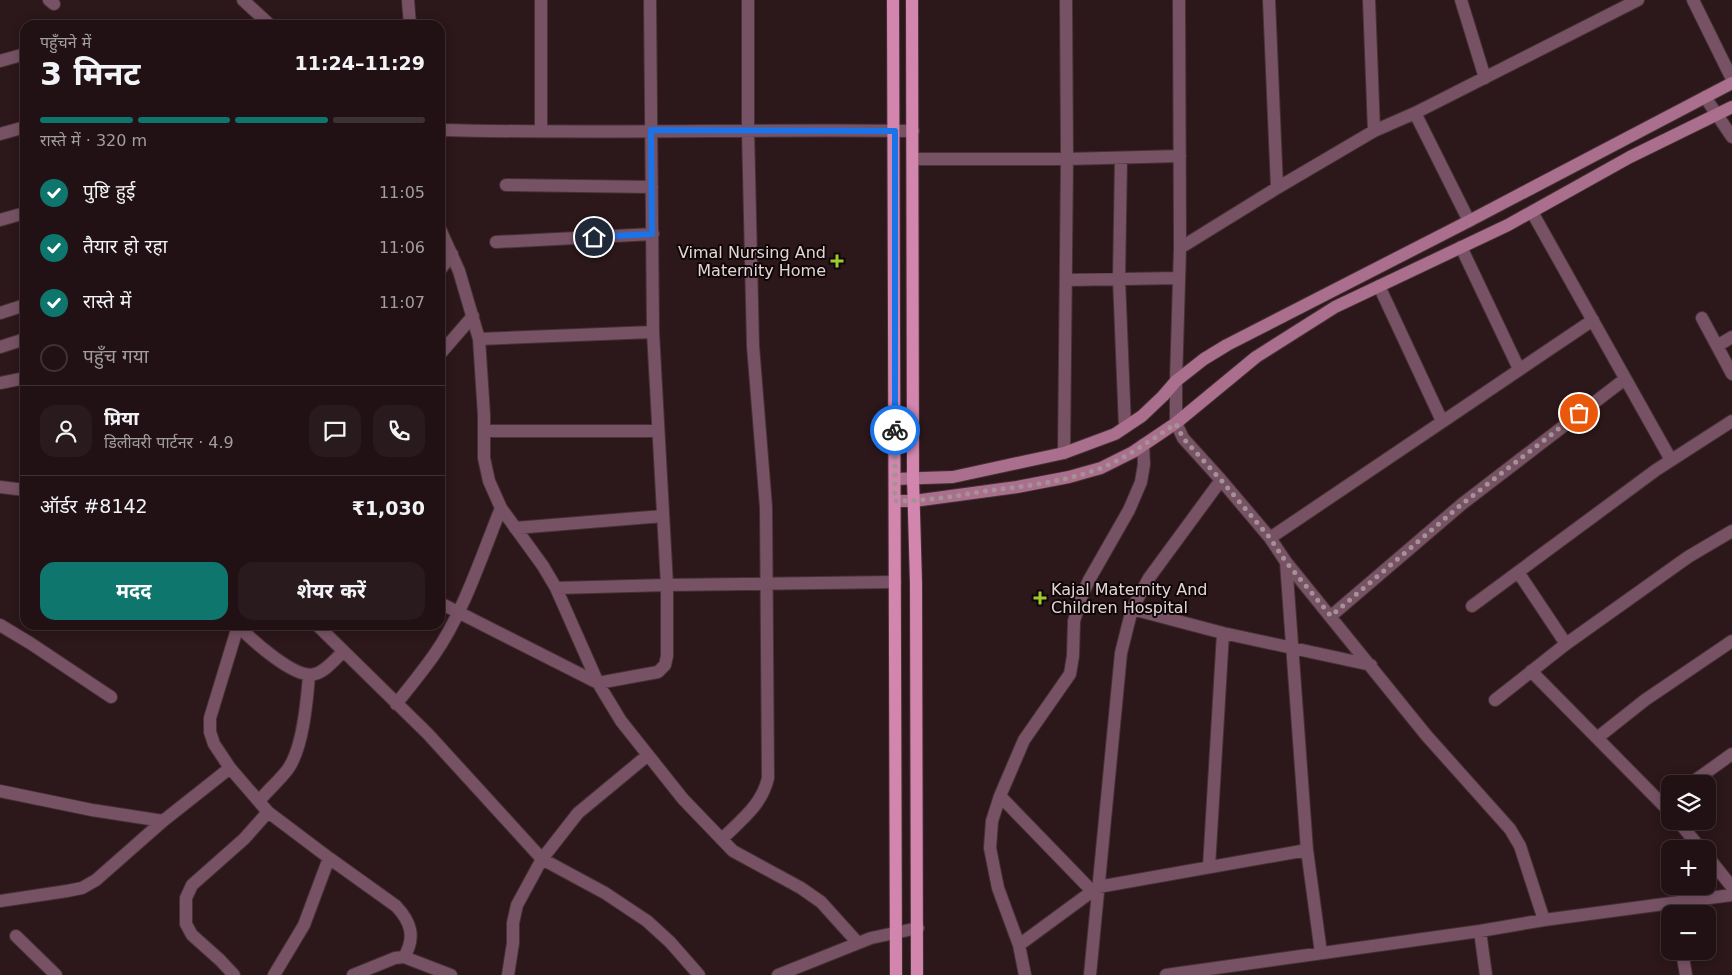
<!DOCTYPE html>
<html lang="hi">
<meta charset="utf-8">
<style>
:root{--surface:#211114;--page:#291a1d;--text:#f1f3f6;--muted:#a29da0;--line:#3e3134;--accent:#0f766e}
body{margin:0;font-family:"DejaVu Sans","Noto Sans Devanagari",sans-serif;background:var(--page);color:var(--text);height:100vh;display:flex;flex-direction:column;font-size:19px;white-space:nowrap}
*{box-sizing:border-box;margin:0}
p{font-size:16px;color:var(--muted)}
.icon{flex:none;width:28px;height:28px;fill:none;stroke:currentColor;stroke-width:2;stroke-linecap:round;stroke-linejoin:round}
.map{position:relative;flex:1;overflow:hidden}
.details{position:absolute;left:20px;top:20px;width:425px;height:610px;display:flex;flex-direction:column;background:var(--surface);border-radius:15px;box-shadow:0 2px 12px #0003,0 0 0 1px var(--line)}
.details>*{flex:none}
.controls{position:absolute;left:1661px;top:775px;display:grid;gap:10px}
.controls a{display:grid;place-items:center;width:55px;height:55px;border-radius:10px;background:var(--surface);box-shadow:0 2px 12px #0003,0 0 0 1px var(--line);font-size:25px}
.pin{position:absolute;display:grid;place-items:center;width:42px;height:42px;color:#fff;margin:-21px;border:2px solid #fff;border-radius:50%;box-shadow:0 1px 5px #0007}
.courier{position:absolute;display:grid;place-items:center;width:50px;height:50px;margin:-25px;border:4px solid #1a73e8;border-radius:50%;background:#fff;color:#222;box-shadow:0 1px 6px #0007}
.overview em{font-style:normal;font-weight:700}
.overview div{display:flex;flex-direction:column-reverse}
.overview{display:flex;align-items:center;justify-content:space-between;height:85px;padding:0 20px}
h1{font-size:32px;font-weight:700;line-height:38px}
.bar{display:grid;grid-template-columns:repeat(4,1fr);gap:8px 5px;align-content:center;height:60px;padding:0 20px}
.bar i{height:6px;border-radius:4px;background:var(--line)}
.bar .active{background:var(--accent)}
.bar p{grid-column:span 4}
.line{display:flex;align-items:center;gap:12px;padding:0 20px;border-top:1px solid var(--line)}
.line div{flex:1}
.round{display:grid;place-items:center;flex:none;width:52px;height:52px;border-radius:15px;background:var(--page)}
ol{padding:0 20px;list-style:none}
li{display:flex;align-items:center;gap:15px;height:55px}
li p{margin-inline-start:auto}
li .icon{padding:5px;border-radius:50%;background:var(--accent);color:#fff;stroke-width:4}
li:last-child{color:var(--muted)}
li i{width:28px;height:28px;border:2px solid var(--line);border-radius:50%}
.primary-button{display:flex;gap:10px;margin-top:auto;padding:10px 20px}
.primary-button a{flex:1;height:58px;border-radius:15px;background:var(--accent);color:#fff;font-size:20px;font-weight:700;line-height:58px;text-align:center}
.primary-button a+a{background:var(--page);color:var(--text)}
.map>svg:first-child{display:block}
</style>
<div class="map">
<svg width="1732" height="975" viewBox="0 0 1732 975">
<rect width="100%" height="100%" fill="#2c171a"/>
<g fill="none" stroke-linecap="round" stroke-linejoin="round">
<g stroke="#463134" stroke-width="14">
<path id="street" d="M49,0L54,4
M243,0L270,25
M408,0L410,25
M541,0V131
M1179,0L1180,248L1176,381V423L1183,438L1221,480L1270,538L1286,562L1426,735L1510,829L1520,846L1544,920
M1269,0L1277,188
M1369,0L1374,131
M1461,0L1485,78
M1693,0L1732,79
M0,61L25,54
M1705,97L1732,137
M1415,113L1469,221
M440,130C598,134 755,129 913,131
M0,134L25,127
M1121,158L1119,279L1125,427
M913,159H1067L1180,156
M506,185L652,187
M1532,212L1671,460
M0,220L25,213
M440,229L459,271L479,339L484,415V458L489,481L501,508L543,566L556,588L598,683L621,721L683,799L733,851L801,888L821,902L858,943
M496,242L653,234
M1461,247L1519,369
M1180,248L1277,188L1374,131L1415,113L1638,0
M440,270L452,254
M1066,280L1179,278
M1379,286L1442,421
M0,313L25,305
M1702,318L1732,374
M479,339L653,332
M1717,346L1732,337
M0,347L25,339
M440,354L473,316
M0,383L25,378
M484,431H658
M1064,453L1067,159L1066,0
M0,487L25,490
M515,528L663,516
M1270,538L1593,320
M1286,562L1307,850L1321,953
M1518,572L1566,644
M556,588L667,585L895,582
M440,603L598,683L658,672L665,665L667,656V585L653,332L650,0
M1472,606L1656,470L1732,421
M1132,609L1223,633L1371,665
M1331,616L1462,504L1625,379
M0,625L30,643L111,697
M237,625C251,639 295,680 315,674C326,671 335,659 343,652
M317,625L428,734L542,859L605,893L647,921L670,942L699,975
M238,626L210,718V732L214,744L230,768L268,812L329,858L396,906C411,922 416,937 404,957
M1531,671L1597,738
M1495,700L1566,644L1688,557L1732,531
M396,704C409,688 422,672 434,655C463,614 482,555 501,508
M1690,784L1732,754
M0,791L92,810L163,821
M1000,796L1092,891
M259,801C268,790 280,780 288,769C303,748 307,701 309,675
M1670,812L1597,738L1645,700L1732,641
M1678,821L1701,849
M722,839C741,820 762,805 768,778L766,507L753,346L748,130V0
M1708,857L1732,887
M1209,867L1223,633
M0,901L67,891L82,888L96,880L163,821L230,768
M1480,931L1486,975
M16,936L56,975
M1019,945L1098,887L1307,850
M1682,951L1686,975
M234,975L220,960L192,935L186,924V898L192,885L244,839L268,812
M274,975L304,925L329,858
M353,975L395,958L404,957L451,975
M508,975L513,943V923L517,905L542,859L578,813L648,755
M778,975L871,938L918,928
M1025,975L1019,945L998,888L990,848L992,821L1000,796L1024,740L1070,674L1073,656L1074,621L1081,598L1089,580L1129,510L1141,482L1144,464L1143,445
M1090,975L1121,653L1132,609L1149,578L1221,480
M1166,975L1480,931L1544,920L1732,895"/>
</g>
<g stroke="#463134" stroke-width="14">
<path id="secondary" d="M895,479L953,477L1064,453L1115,434L1142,416L1163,396L1176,381L1204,359L1227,345L1469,221L1732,83
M895,501H914L1017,487L1069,477L1101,468L1133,452L1176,423L1256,357L1335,307L1508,225L1630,157L1732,107"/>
</g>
<g stroke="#463134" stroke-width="14">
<path id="primary" d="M893,0L896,975
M912,0L913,478L916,583L917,975"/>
</g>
<use href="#street" stroke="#775265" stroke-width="12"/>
<use href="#secondary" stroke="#ab6f8e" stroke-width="12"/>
<use href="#primary" stroke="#d285ad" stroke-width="12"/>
</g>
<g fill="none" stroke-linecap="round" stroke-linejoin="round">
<path stroke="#a49294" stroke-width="5" stroke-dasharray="0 9" d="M895,430V501C926,501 956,496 986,491C1024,486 1065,482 1101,468C1128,457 1152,439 1176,424L1183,438L1221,480L1270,538L1286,562L1331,616L1462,504L1579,413"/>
<path stroke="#1a73e8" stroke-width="6" d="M594,237L652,234L651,130L895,131V430"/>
</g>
<g fill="#9eca2f" stroke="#0e0607" stroke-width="2">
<path d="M834.5 253.5h5v5h5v5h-5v5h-5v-5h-5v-5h5z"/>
<path d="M1037.5 590.5h5v5h5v5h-5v5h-5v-5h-5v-5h5z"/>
</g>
<g text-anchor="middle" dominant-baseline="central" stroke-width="4" stroke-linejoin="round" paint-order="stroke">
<g font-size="16" fill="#e4d4d6" stroke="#0e0607" text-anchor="end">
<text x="826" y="252">Vimal Nursing And<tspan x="826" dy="18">Maternity Home</tspan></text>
<text x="1051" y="589" text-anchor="start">Kajal Maternity And<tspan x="1051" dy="18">Children Hospital</tspan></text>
</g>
</g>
</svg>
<div class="controls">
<a><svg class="icon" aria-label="layers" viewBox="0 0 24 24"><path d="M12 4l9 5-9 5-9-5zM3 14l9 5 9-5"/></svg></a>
<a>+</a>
<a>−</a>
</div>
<div class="pin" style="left:1579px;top:413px;background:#ea580c"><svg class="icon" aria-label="bag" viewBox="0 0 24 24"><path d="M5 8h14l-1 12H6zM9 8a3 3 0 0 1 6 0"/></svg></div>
<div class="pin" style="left:594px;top:237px;background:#1f2937"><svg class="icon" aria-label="home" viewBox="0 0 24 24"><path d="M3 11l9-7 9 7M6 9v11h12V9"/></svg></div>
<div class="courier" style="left:895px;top:430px"><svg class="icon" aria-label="bike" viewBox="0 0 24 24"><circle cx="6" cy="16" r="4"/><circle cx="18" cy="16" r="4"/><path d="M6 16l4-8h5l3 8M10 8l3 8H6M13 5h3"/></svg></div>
<section class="details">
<div class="overview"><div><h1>3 मिनट</h1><p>पहुँचने में</p></div><em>11:24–11:29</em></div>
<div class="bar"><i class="active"></i><i class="active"></i><i class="active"></i><i></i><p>रास्ते में · 320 m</p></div>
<ol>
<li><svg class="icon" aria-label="check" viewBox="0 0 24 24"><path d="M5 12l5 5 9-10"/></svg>पुष्टि हुई<p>11:05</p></li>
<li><svg class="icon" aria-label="check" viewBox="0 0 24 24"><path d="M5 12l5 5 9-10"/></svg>तैयार हो रहा<p>11:06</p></li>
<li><svg class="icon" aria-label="check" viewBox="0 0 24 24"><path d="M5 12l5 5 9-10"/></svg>रास्ते में<p>11:07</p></li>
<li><i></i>पहुँच गया</li>
</ol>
<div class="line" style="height:90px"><a class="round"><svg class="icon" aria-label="person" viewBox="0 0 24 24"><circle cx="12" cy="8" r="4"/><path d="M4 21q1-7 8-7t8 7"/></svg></a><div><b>प्रिया</b><p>डिलीवरी पार्टनर · 4.9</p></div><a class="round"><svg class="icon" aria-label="chat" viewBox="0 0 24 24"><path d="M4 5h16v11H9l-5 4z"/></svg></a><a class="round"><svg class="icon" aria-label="phone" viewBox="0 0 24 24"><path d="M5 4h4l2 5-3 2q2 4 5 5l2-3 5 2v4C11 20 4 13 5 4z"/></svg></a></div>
<div class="line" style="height:65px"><div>ऑर्डर #8142</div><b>₹1,030</b></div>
<div class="primary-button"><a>मदद</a><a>शेयर करें</a></div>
</section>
</div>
